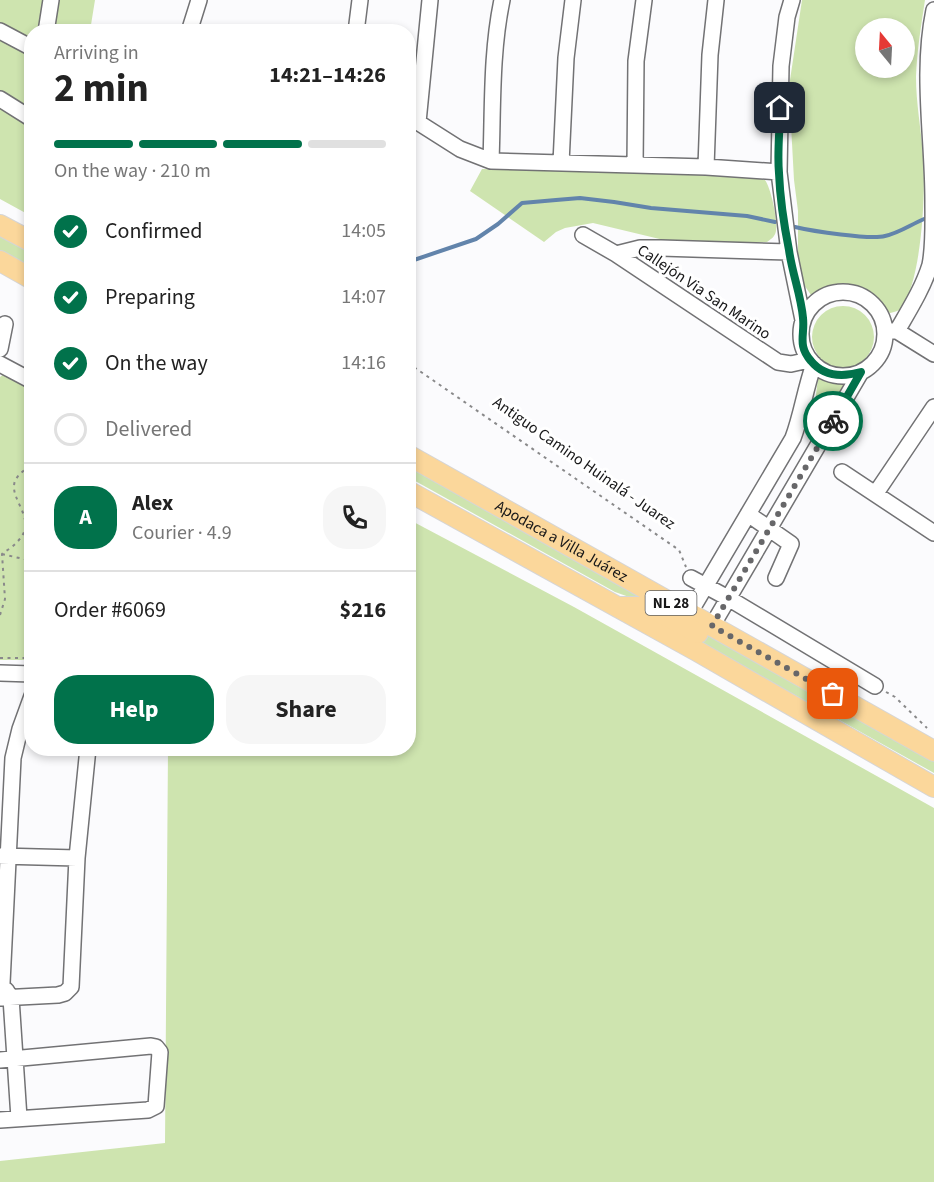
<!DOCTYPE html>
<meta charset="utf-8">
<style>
:root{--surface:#fff;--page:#f6f6f6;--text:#222;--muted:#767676;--line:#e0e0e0;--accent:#01724b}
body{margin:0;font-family:"Source Sans 3",sans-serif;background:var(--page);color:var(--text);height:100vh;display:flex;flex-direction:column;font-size:22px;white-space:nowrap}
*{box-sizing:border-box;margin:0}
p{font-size:20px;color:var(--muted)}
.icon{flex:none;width:33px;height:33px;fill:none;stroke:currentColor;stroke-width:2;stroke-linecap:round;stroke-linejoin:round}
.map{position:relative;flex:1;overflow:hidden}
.details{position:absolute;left:24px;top:24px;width:392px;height:732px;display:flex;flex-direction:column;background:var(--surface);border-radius:24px;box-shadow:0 3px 9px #0003}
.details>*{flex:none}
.needle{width:39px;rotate:342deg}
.fabs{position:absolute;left:855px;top:18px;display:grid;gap:12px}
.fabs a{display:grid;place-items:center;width:60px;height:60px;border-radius:50%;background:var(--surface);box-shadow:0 3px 9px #0003;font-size:30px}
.pin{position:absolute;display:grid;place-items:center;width:51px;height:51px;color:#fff;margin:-26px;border-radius:12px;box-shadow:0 3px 9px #0006}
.courier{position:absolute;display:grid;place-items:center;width:60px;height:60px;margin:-30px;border:4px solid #01724b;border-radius:50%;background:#fff;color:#222;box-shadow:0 2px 8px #0007}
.headline em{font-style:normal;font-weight:700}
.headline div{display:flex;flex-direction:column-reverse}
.headline{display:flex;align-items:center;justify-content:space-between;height:102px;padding:0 30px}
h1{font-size:39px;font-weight:700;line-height:45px}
.bar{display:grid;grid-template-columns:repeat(4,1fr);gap:9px 6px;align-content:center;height:72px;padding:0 30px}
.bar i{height:8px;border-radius:4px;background:var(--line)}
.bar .selected{background:var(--accent)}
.bar p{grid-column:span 4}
.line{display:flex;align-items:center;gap:15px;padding:0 30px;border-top:2px solid var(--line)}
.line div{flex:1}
.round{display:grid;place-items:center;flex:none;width:63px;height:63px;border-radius:24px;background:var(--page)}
ol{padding:0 30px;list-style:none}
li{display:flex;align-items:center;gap:18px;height:66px}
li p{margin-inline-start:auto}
li .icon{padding:6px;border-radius:50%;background:var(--accent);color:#fff;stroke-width:4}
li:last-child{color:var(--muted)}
li i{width:33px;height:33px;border:3px solid var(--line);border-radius:50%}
.cta{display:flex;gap:12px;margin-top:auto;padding:12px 30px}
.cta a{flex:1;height:69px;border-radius:24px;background:var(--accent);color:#fff;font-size:24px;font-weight:700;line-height:69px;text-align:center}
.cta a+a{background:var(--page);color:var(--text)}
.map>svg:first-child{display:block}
</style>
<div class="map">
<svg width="934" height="1182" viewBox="0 0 934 1182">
<rect width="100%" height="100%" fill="#fbfbfd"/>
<path fill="#cee4af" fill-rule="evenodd" d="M0,0H95L90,31L32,32L31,216L0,199Z
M802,0H925C921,26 917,51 916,77C916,103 921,129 923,155C926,191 922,277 902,308C899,311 894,312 890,313C875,306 866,290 849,288C836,287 823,297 811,295L804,285L798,263V211L794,180L791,125L790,80ZM866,28H904V68H866Z
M482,169L654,172L760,179L765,180C771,188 778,221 776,231C775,237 771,239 767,242L714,244L668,241L593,223L565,228L556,232L544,242L470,191Z
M0,231L31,250V267L0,250Z
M812 337a31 31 0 1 1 62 0a31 31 0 1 1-62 0Z
M5,373L31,386L32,659L29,660H0V377Z
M823,377L834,378L845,386L817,434L812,437L809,434L815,403L818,378Z
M408,461L641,594L632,598L615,592L408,477Z
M408,519L574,607L934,808V1182H0V1161L165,1143L168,749L408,748Z
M659,619L697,638L709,635L934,756V773Z"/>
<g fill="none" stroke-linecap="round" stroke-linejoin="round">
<path stroke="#6284ab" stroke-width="4" d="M795,227C812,231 870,240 885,236C899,233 910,225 924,219
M408,262L476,239L498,224L522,203L556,200L580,198L614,202L651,208L747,216L775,222"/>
<g stroke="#727274" stroke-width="18">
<path id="minor" d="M792,0L787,17L781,66L779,172L789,252L803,320
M0,31L32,48
M46,32L51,0
M189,32L199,0
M356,32L360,0
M0,99L32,119
M408,116L460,149L491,161L706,167L779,172
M418,122L430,0
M491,161C493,107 491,53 502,0
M561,163L566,58L573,0
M635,165L636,61L644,0
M706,167L710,55L716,0
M583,235L616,254L778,362L791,364L809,360
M616,254L640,248H661L789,252
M801 334a42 42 0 1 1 84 0a42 42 0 1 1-84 0Z
M889,331H897L934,354
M897,331C909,310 923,288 930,265C934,246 933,221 933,201C933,137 921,73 934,10
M0,349L5,324
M0,364L32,381
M842,472L934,533
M876,493L934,407
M748,514L791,544L776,578
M691,578L728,598L875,686
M689,614L793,438C802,414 805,389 814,364
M712,626L861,372
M0,673L32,674
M0,856L77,858
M0,985L2,983L13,758L20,729L32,696
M6,990L11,998L19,1118
M0,998L58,995L65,993L71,987L77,858L88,748
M0,1060L151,1046L156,1047L160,1052L156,1106L148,1110L0,1120"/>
</g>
<g stroke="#d5d5d6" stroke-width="22">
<g id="major">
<path d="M0,225L32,242"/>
<path d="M0,261L32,279"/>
<path id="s1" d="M408,455L934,751"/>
<path d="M408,491L697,651L934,787"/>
<path d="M620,607H642L653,609L698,633"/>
</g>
</g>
<path stroke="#89898a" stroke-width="2" stroke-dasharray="3 4.5" stroke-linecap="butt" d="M408,363L679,550L686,567
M32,405L27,412L28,419L32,424
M2,554L32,561
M0,615L5,599L2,554C7,550 13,547 17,542C40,520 8,500 15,481C18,474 26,469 32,464
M0,658H32
M886,692L895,697L927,728"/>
<use href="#minor" stroke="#fff" stroke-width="15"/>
<use href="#major" stroke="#fbd79b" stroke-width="20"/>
</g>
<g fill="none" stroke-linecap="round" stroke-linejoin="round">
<path stroke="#676769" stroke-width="6" stroke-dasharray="0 10.8" d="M833,421L712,626L833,694"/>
<path stroke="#01724b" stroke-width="8" d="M780,108C780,130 777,152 779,173C780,198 784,225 789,250C792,273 801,295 803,318C805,335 797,345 811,361C824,377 843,377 861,372L833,421"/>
</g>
<g text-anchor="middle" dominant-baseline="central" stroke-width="6" stroke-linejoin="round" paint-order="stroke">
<rect fill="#fff" stroke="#5d5d5e" stroke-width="1.5" x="645.5" y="591" width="51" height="24" rx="4.5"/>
<g font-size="15" font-weight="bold" fill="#181819">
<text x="671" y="603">NL 28</text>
</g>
<g font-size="16" fill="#181819" stroke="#fff">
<text transform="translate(704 292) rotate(34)">Callejón Via San Marino</text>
<text transform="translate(584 463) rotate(35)">Antiguo Camino Huinalá - Juarez</text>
<text stroke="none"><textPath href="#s1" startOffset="176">Apodaca a Villa Juárez</textPath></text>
</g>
</g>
</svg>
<div class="fabs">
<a><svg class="needle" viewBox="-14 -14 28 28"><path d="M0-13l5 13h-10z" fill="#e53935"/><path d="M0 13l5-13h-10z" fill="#767676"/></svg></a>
</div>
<div class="pin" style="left:833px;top:694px;background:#ea580c"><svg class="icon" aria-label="bag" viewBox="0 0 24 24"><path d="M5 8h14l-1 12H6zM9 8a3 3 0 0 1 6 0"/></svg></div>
<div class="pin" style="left:780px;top:108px;background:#1f2937"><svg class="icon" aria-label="home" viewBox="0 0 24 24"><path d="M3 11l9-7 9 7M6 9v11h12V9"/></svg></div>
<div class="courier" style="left:833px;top:421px"><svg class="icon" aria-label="bike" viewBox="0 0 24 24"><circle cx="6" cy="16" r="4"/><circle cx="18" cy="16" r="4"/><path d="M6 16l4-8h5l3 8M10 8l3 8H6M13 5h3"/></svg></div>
<section class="details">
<div class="headline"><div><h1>2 min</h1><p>Arriving in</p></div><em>14:21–14:26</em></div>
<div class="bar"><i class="selected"></i><i class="selected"></i><i class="selected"></i><i></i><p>On the way · 210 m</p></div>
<ol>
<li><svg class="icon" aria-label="check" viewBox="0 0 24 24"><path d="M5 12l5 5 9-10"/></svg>Confirmed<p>14:05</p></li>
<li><svg class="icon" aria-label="check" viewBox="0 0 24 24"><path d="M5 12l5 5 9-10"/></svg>Preparing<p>14:07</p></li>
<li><svg class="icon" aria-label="check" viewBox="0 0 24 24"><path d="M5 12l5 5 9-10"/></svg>On the way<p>14:16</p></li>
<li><i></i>Delivered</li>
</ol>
<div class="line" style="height:108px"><b class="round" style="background:var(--accent);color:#fff">A</b><div><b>Alex</b><p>Courier · 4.9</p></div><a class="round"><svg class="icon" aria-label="phone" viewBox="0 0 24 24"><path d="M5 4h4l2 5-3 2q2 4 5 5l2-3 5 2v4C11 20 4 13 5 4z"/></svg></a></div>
<div class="line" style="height:78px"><div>Order #6069</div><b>$216</b></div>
<div class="cta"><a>Help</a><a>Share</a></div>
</section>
</div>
